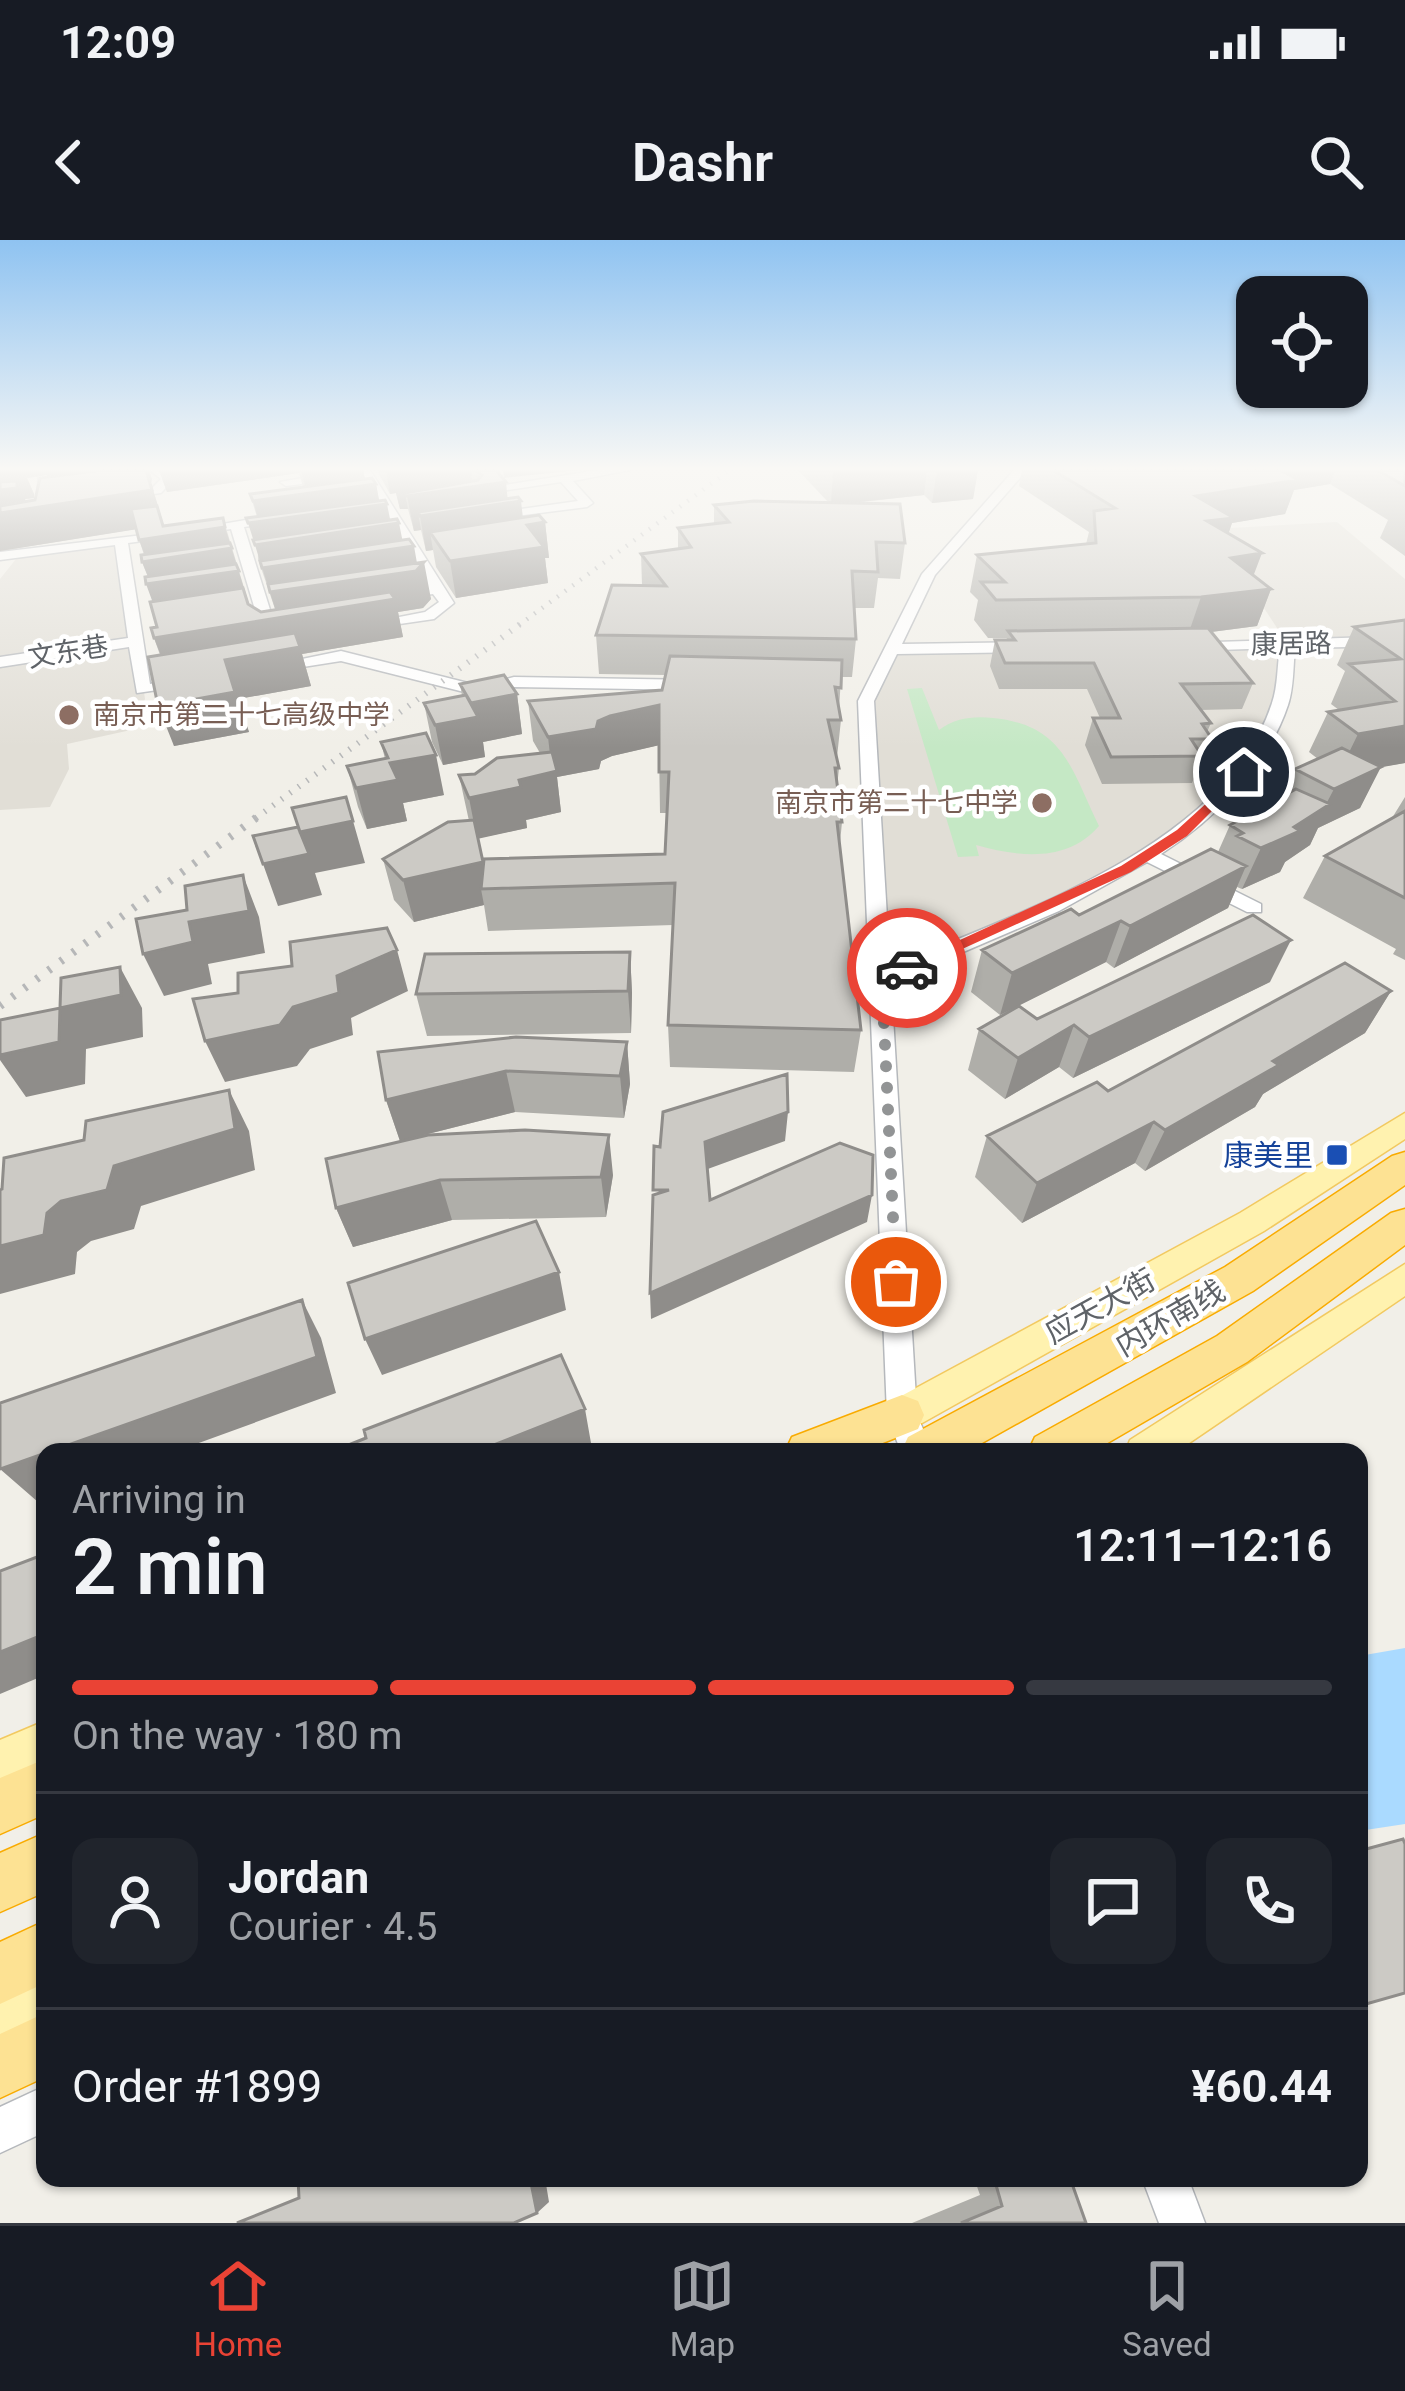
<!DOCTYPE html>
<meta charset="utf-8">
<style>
:root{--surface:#171b24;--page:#20242c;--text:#f1f3f6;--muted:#9ea1a6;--line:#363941;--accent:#ea4335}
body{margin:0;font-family:Roboto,"Noto Sans SC",sans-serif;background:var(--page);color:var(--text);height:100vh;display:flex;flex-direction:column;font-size:45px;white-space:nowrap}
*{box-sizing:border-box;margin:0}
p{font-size:39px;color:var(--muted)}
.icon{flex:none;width:66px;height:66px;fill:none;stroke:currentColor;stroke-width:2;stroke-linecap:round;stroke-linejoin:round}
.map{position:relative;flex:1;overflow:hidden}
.sheet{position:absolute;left:36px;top:1203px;width:1332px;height:744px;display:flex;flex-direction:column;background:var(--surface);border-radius:24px;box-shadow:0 3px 9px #0004}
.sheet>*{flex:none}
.buttons{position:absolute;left:1236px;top:36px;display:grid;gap:24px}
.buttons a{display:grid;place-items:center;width:132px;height:132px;border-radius:24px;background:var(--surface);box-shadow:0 3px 9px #0004;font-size:60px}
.pin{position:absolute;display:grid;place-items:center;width:102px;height:102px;color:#fff;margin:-51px;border:6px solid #fff;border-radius:50%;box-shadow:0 3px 12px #0007}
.courier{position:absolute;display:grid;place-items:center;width:120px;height:120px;margin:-60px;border:9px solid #ea4335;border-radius:50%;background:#fff;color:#222;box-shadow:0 3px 15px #0007}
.headline em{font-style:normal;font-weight:600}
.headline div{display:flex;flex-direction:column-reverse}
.headline{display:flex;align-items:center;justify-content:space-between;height:204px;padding:0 36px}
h1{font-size:78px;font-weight:600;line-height:90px}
.bar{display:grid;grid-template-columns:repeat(4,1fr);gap:18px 12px;align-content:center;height:144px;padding:0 36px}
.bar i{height:15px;border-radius:9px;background:var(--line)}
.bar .on{background:var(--accent)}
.bar p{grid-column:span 4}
.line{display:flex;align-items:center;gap:30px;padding:0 36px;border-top:3px solid var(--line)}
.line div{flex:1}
.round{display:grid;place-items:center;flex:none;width:126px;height:126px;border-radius:24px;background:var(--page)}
.status{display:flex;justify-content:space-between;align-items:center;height:84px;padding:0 60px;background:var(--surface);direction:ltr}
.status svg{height:33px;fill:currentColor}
header{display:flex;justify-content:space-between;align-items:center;height:156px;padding:0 36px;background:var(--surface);font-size:54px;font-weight:600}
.tabs{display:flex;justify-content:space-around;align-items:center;height:168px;border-top:3px solid var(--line);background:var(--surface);font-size:33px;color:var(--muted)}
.tabs a{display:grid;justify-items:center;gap:6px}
.tabs .on{color:var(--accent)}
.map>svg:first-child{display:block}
</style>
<div class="status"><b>12:09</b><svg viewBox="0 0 49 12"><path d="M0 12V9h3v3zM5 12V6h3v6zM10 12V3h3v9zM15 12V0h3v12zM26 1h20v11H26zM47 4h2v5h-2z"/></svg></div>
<header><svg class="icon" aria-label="back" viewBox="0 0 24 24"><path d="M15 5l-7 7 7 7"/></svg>Dashr<svg class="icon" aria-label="search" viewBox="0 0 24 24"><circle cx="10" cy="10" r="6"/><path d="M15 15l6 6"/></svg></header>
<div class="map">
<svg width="1405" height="1983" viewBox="0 0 1405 1983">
<rect width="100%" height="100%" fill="#f1efe8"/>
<path fill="#e1ded6" d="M1337,282L1405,339V401L1288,405L1281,463L1243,533L1126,629L882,739L870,450L889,409L1287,403L1212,289Z
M121,300L145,459L131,490L67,504L69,529L50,567L0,570V339L20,314Z"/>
<path fill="#c5e8c5" d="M922,448L939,490C955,478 973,476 993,478C1064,485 1071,529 1099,586C1067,623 1019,617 976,605L979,616L958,617L907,449Z"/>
<path fill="#aadaff" d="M1405,1408V1584L1359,1591V1416Z"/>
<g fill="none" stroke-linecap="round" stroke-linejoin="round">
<g stroke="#b5b8bc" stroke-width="3">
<path id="minor" d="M39,230H51L49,289L0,299V291L36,286Z
M150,230H164L174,239L161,253L117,259L111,255L153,247L161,239Z
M358,230H370L454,363L434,379L365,389L358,385L425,372L439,362L433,354L395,359L388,355L428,346Z
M598,230H630L573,241L593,263L587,267L516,276L521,269L578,261L561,242L474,255L468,251Z
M1014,230H1027L935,335L902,404L1029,402L1037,407L1029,412L897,414L874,461L890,727C1015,674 1226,606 1272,463C1278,446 1277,426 1280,408L1187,411L1179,406L1182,403L1405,396V406L1295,408C1293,427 1294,447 1288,465C1268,526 1214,580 1161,614L1261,664V672H1247L1147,622L1059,671L891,743L917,1175L933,1212H901L887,1175L858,461L922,334Z
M336,232L340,239L286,246L280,242Z
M281,274L286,281L244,287L278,395L287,399L272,405L264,400L231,289L188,295L181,291Z
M143,295V301L128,303L150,444L186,437L194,442L192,445L137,453L129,407L0,427V417L128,398L115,305L0,320V312Z
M341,411L480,446L514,437L699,440L707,445L699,450L514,447L480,456L341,421L271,432L263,427Z
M45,1846V1892L0,1913V1867Z
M1142,1938H1188L1205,1983H1159Z"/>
</g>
<g stroke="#f2c960" stroke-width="3">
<path id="major" d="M1405,873V899L1264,991L915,1187L880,1199L867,1194L861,1182L867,1170L892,1161L1240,973Z
M1405,1024V1056L1176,1212H1125L1130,1200Z
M45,1481V1527L0,1546V1500Z
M45,1741V1795L0,1816V1762Z"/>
</g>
<g stroke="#f9ab00" stroke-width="3">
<path id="highway" d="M1405,912V945L1253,1051L966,1212H901L908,1197L1225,1027L1392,916Z
M1405,969V1005L1247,1122L1092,1212H1028L1035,1197L1217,1096L1391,973Z
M902,1155L918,1161L924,1175L918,1189L860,1212H785L792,1197Z
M45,1519V1574L0,1594V1538Z
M45,1593V1652L0,1672V1613Z
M45,1681V1743L0,1764V1702Z
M45,1773V1837L0,1858V1794Z"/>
</g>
<use href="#minor" fill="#fff" fill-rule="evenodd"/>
<use href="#major" fill="#fff2af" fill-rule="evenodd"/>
<use href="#highway" fill="#fde293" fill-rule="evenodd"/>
<path stroke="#b6b7b8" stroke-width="4.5" stroke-dasharray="1.5 8" stroke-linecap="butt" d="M519,385L730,230"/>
<path stroke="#b6b7b8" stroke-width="6" stroke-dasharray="1.5 9" stroke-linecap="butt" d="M256,578L523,382"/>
<path stroke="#b6b7b8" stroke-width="8" stroke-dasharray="3 12" stroke-linecap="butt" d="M0,766L260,575"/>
</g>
<path fill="#afaea9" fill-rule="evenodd" d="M0,230L152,239L151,243L164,286L223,278L249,364L261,372L275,369L258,319L257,277L250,254L303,247L299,233L167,252L159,230H363L365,239L376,244L379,261L417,323L431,359L423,368L398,372L403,397L302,414L311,446L238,459L249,492L174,506L160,415L154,398L157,387L148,337L142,322L144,315L136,289L0,311ZM47,235L35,260L26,262L25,259L34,258V254L27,238Z
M378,230H496L508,259L523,277L545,282L549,318H545L548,343L456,358L436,327L433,310L426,311L421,290L414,291L408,269H400L396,253L390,254L380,236Z
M798,230H978L973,259L932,263L924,255L853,263L905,303L900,339L878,338L874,368H854L856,399L852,437H841L839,470L841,480L837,517L839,528L837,547L842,582L840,603L861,790L854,832L670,827L668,785L673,685L488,691L484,665L414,682L394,660L383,619L469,581L459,535L475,534L540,513L533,501L528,461L662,450L666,435L599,434L596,395L642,345L641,314L678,309V288L714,284V265L828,262ZM659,505L660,573H667L665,614L483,622L478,598L527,588L526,580L561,572L557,537L599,529L601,521L612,516Z
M1022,230H1405V316L1380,298L1388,280L1330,244L1294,250L1285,274L1232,283L1228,294L1253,335L1271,349L1257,386L1211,392L1253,443L1242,469L1200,470L1211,483L1207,492L1212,499L1202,526H1199L1192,543L1102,544L1085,505L1093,478H1100L1087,449H999L990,426L995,400H1006L1007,398H988L974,380L978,360L970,352L977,315L1086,304L1089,292L1019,246Z
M1405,380V523L1380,527L1360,568L1318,588L1310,605L1285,622L1280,632L1242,649L1237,647L1228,668L1114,728L1106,722L1000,775L971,752L982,710L1079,675L1218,612L1230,585L1282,556L1295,529L1318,519L1309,512L1328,472L1339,470L1331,464L1345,431L1337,425L1354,387Z
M460,444L517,454L522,494L483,502L485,517L443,525L432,502L424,463L462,456Z
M381,502L444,555L403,563L407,581L367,589L358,567L347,526L385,519Z
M1405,557V720L1393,714L1396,709L1303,658L1325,616L1392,578Z
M630,712L632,753L631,793L427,796L416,754Z
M1270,742L1073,838L1059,827L1005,859L968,830L979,789Z
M1391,751L1365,793L1263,854L1255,867L1145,931L1135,923L1022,983L975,937L987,896L1108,851Z
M627,802L630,844L624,878L515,872L400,901L386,860Z
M326,919L613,935L606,977L452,980L353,1007L336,968Z
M974,1938H1070L1086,1983H912L980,1955Z"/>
<path fill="#8f8d8a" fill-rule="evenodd" d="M0,230H149L152,239L151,243L167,296L225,287L250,368L160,382L146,344H151L142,322L147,321L139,300L163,285L0,311ZM47,235L55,255L29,269L25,259L34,258V254L27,238Z
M159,230H298L299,233L167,252Z
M301,230H363L366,245L376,244L380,265L387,264L391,284L399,283L404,308L414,306L418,329L424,322L431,359L423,368L398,372L403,397L302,414L311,446L238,459L249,492L174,506L158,466L169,436L154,398L278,378L248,283L259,282L253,261L307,253Z
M386,230H471L473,247L506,242L508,263L521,261L525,296L430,292L433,310L426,311L420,276L418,272L421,290L414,291L407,256L405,253L408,269H400L396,253L390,254Z
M503,230H580L504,238Z
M847,230H927L924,255L831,265L833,231Z
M937,230H978L973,259L932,263Z
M1262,230H1336L1330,244L1294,250L1285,274L1232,283L1222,313L1196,256Z
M545,282L549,318H545L548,343L456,358L450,321L527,285Z
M1262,313L1248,350L1231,318Z
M1271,349L1257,386L1188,395L1201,357Z
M517,454L522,494L483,502L485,517L443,525L435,485L471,463Z
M659,465L660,505L612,516L601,521L599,529L557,537L561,572L526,580L527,588L477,599L469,558L519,540L552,532L548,497L610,476Z
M1405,486V523L1338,535L1358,494Z
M436,515L444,555L403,563L407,581L367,589L356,548L390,523Z
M1381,527L1360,568L1318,588L1310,605L1285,622L1280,632L1242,649L1261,608L1324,568L1334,549Z
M353,581L365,623L315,633L322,655L278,666L263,624L300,592Z
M483,622L481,649L484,665L414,682L403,640Z
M1246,626L1228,668L1114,728L1130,686Z
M243,635L259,677L265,713L208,724L212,744L164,756L143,714L189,682Z
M1121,681L1106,722L1000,775L1012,733Z
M1291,700L1270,742L1073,838L1089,797Z
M397,710L408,751L351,778L353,795L310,809L297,826L225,842L205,801L293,767L337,736Z
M630,712L632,753L631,793L628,751Z
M120,727L142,768L143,797L86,809L85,844L26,857L0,820V815L60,768Z
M1391,751L1365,793L1263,854L1255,867L1145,931L1165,890L1273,821Z
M1074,785L1059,827L1005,859L1018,818Z
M627,802L630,844L624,878L620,836Z
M506,831L515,872L400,901L386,860Z
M229,850L249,891L255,930L141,966L134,989L91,1001L77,1012L75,1034L0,1054V1006L61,961Z
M788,872L785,901L705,930V902Z
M1154,882L1135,923L1022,983L1037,943Z
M609,895L613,935L606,977L601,937Z
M440,940L452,980L353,1007L336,968Z
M872,955L867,982L651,1079L650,1053Z
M559,1032L566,1070L382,1135L365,1099Z
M302,1060L321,1098L336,1153L174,1212H48Z
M585,1169L591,1203L570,1212H476Z
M45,1213V1259L38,1262L0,1229Z
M45,1394V1435L0,1454V1412Z
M530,1938H545L549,1962L537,1973Z"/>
<path fill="#cccac5" stroke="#8f8d8a" stroke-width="3" d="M103,230H146L152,250L0,273V266L35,260L40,238Z
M474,230H496L506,242L407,256L405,253L478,240L482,235Z
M1053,230H1280L1298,240L1196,256L1234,278L1207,281L1262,313L1231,318L1271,349L1201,357L996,360L981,342H1005L977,315L1096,303L1094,271L1115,268Z
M1377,230H1405V246Z
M372,238L376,244L253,261L250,254Z
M17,241V248L0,250V242Z
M518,257L521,261L420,276L418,272Z
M385,260L387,264L248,283L246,278Z
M754,261L900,264L905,303L876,302L878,332L852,331L856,399L596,395L612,345L666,346L641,314L691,307L678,288L729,282L714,265Z
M157,266L163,286L223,278L225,287L139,300L131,269Z
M539,275L545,282L527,285L544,307L450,321L430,292Z
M397,279L399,283L255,305L253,300Z
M409,299L414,306L262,328L260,321Z
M230,303L232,308L142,322L141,315Z
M424,322L416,331L270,352L268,344Z
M236,324L239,331L146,344L145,337Z
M243,348L248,364L261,372L390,352L395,359L154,398L151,388L157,387L150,362Z
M1405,380V486L1358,494L1328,472L1395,461L1349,424L1401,419L1354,387Z
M1208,388L1253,443L1181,444L1211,483L1202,484L1212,499H1191L1202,516L1111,517L1093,478H1120L1094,423H1005L995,400H1015L1008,391Z
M295,393L300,407L225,420L235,452L158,466L148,417Z
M670,416L842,420L841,448L835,447L841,480H828L839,528H835L842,582H837L861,790L668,785L675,643L481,649L484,619L665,614L669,532H659V465L610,476L598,481L596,489L548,497L528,461L662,450Z
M504,435L517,454L471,463L460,444Z
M466,455L478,477L435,485L424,463Z
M426,493L436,515L390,523L398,540L356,548L347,526L388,518L381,502Z
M1342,508L1381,527L1334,549L1295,529Z
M552,512L557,531L519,540L521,547L469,558L459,535L475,534L497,518Z
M1296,549L1330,564L1294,587L1300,591L1261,608L1237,596L1243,593L1230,585Z
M346,557L353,581L300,592L292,568Z
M1405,571V658L1325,616Z
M474,580L483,622L403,640L383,619L448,582Z
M298,587L309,614L263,624L253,596Z
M1211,609L1246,626L1130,686L1121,681L1012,733L982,710L1071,669L1079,675Z
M243,635L249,671L189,682L193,702L143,714L136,679L187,670L185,646Z
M1253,675L1291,700L1089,797L1074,785L1018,818L979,789L1019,766L1037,779Z
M387,688L397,710L337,736L339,753L293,767L280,785L205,801L193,759L238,753V733L292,726L290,702Z
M630,712L628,751L416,754L425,714Z
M1345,723L1391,751L1273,821L1279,825L1165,890L1154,882L1037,943L987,896L1097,842L1108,851Z
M120,727L121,755L60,768L61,738Z
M60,768L59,802L0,815V780Z
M516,797L627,802L620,836L506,831L386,860L378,812Z
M787,834L788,872L705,902L710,960L840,903L873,915L872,955L650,1053L653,955L669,950H653L654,906L660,907L663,872Z
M229,850L235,889L114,926L107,950L61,961L47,973L44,995L0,1006V950L2,949L4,918L84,900L86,881Z
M525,890L609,895L601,937L440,940L336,968L326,919L428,895Z
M536,981L559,1032L365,1099L348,1043Z
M302,1060L317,1117L0,1229V1163Z
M561,1115L585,1169L476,1212H331L366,1198L364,1190Z
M45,1314V1394L0,1412V1331Z
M1403,1599L1405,1604V1753L1359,1766V1611Z
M298,1938H530L537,1973L514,1983H237L299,1958Z
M994,1938H1070L1086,1983H961L1002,1966Z"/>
<linearGradient id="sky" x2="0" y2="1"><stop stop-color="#8fc3f1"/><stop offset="0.45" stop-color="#f9f8f5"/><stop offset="1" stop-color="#f9f8f5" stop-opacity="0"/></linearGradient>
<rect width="1405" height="508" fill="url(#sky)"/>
<path fill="#ea4335" d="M1244,529L1248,535L1187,596L1131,632L912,732L899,728L1121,626L1177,590Z"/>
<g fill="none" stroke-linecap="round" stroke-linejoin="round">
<path stroke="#929495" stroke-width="12" stroke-dasharray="0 21.6" d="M896,1042L882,740L907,728"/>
</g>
<g fill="#8d6e63" stroke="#fff" stroke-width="4.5">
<circle cx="69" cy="475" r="12"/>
<circle cx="1042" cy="563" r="12"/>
</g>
<rect fill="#1a4fb4" stroke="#fff" stroke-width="4.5" x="1325" y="903" width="24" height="24" rx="6"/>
<g text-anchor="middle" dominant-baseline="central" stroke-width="9" stroke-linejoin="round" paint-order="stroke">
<g font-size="27" fill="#5f6368" stroke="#fff">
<text transform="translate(1291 404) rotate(-1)">康居路</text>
<text transform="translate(68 412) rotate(-9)">文东巷</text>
</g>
<g font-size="27" fill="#785e54" stroke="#fff" text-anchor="start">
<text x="93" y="475">南京市第二十七高级中学</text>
<text x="1018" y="563" text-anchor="end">南京市第二十七中学</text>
</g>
<g font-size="30" fill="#164399" stroke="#fff" text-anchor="end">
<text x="1313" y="915">康美里</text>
</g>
<g font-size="30" fill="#5f6368" stroke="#fff">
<text transform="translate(1100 1066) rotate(-29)">应天大街</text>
<text transform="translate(1170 1078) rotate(-30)">内环南线</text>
</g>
</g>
</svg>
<div class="buttons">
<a><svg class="icon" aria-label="locate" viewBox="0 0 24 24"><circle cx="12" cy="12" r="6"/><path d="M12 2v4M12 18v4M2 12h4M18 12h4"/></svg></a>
</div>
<div class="pin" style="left:896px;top:1042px;background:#ea580c"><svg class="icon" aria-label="bag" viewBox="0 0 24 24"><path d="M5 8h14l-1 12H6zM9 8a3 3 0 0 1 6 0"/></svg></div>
<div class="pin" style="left:1244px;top:532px;background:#1f2937"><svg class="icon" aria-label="home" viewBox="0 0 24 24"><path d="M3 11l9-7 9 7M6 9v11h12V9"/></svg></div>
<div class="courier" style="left:907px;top:728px"><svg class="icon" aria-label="car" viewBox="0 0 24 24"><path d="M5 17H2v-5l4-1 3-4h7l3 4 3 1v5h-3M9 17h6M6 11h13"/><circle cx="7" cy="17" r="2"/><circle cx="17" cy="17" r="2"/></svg></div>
<section class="sheet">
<div class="headline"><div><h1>2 min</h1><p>Arriving in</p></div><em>12:11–12:16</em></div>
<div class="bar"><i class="on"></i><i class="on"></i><i class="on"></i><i></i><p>On the way · 180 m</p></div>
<div class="line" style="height:216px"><a class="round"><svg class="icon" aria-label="person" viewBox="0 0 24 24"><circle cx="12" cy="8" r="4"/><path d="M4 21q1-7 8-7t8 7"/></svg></a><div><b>Jordan</b><p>Courier · 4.5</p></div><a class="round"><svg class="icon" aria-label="chat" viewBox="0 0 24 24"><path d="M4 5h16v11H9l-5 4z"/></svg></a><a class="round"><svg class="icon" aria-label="phone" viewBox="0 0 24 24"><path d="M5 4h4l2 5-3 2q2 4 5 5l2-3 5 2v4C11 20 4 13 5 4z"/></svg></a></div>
<div class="line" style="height:156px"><div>Order #1899</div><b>¥60.44</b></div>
</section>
</div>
<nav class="tabs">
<a class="on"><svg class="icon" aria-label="home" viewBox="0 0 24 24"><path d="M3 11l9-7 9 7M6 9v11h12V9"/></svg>Home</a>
<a><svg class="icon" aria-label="map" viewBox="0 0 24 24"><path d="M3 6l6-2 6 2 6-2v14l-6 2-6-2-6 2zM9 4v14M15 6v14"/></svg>Map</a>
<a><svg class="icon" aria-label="saved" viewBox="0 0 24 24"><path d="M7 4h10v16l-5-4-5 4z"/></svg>Saved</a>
</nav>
